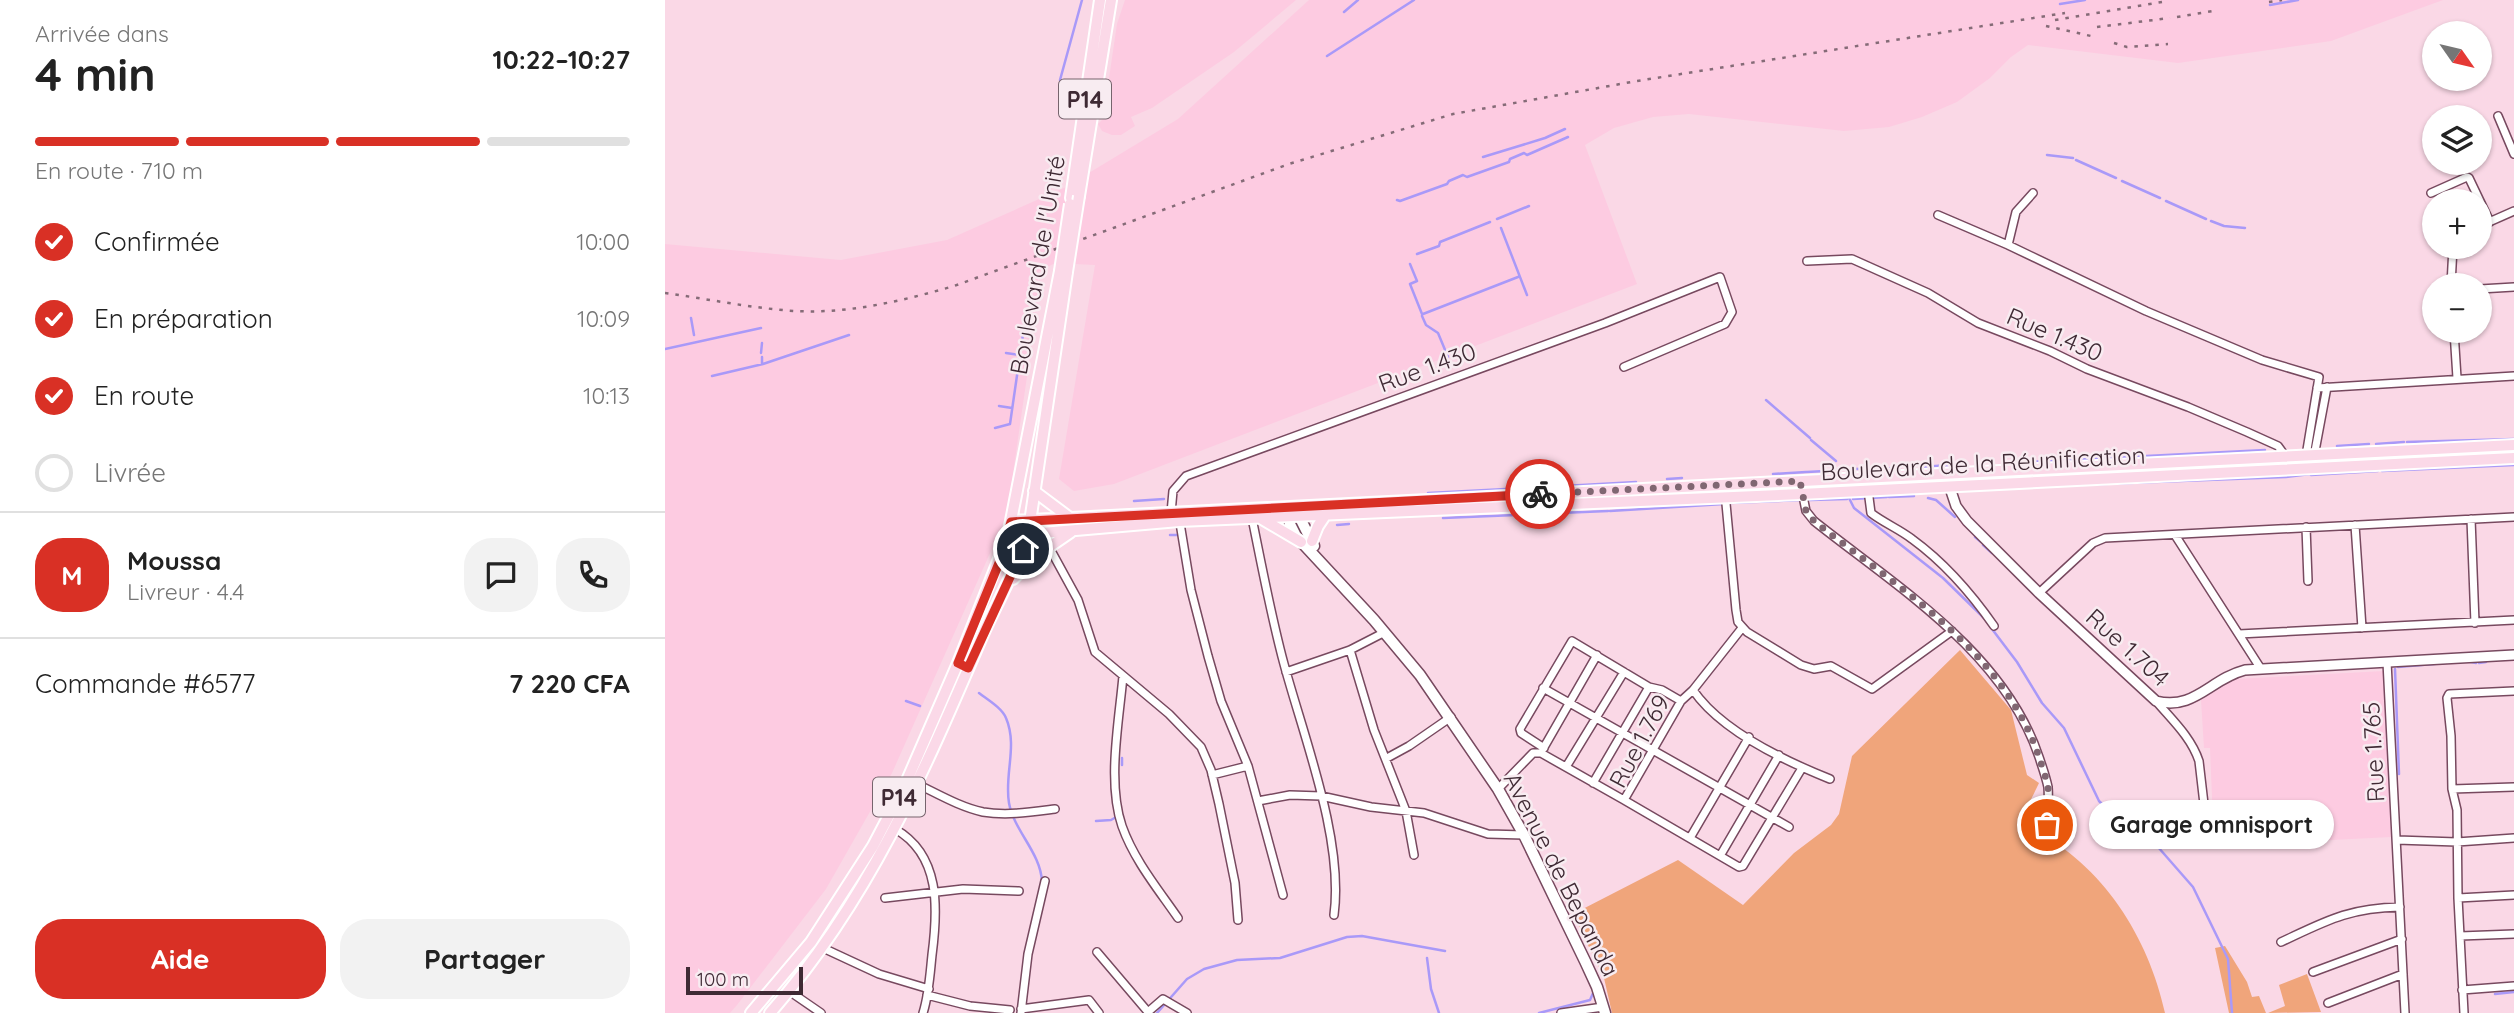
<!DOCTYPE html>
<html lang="fr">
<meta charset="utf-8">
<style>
:root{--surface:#fff;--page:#f2f2f2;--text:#222;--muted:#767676;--line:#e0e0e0;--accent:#d93025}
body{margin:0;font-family:Quicksand,sans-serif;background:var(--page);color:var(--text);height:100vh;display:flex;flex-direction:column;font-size:26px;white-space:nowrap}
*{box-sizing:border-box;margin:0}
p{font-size:23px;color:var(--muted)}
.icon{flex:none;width:38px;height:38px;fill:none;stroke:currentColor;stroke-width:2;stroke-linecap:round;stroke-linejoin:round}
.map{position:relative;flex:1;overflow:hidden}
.details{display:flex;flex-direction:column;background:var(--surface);width:665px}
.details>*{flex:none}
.needle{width:46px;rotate:124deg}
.buttons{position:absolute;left:1757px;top:21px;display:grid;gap:14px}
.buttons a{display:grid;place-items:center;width:70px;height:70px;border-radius:50%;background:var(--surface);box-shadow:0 2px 5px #0004;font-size:35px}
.scale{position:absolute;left:21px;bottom:18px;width:117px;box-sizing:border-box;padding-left:7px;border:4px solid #3f2a34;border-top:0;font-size:19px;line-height:24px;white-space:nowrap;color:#3f2a34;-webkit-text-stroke:5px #f8ecf1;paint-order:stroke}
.pin{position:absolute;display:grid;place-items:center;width:60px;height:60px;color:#fff;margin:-30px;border:4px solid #fff;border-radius:50%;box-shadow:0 2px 7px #0007}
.courier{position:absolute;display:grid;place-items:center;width:70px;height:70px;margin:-35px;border:5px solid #d93025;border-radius:50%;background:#fff;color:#222;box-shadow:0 2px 9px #0007}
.bubble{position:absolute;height:49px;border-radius:24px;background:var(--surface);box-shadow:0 2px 5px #0004;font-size:23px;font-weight:700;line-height:49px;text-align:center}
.head em{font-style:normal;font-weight:700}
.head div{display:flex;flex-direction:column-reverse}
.head{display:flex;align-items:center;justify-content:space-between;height:119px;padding:0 35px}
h1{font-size:46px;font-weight:700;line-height:52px}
.bar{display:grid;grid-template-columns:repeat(4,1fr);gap:10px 7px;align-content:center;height:84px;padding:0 35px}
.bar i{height:9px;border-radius:5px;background:var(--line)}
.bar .selected{background:var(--accent)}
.bar p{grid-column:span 4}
.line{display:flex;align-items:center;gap:18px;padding:0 35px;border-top:2px solid var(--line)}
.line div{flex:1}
.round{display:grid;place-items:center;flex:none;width:74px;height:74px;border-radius:28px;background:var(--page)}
ol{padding:0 35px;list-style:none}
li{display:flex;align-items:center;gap:21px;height:77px}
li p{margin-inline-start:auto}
li .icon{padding:7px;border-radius:50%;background:var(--accent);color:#fff;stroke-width:4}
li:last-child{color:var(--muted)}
li i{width:38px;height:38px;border:4px solid var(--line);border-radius:50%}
.primary-button{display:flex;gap:14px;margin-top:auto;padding:14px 35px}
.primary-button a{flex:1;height:80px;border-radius:28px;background:var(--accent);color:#fff;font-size:28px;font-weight:700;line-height:80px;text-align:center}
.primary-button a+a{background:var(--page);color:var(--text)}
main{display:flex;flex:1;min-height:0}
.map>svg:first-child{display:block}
</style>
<main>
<section class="details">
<div class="head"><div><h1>4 min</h1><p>Arrivée dans</p></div><em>10:22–10:27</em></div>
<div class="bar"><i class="selected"></i><i class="selected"></i><i class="selected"></i><i></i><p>En route · 710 m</p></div>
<ol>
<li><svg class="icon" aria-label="check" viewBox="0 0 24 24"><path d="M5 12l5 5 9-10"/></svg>Confirmée<p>10:00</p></li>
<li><svg class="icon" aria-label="check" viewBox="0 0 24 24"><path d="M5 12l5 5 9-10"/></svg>En préparation<p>10:09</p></li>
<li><svg class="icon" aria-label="check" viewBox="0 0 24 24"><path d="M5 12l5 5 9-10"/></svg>En route<p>10:13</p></li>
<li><i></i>Livrée</li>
</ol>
<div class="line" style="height:126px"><b class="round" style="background:var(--accent);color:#fff">M</b><div><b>Moussa</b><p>Livreur · 4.4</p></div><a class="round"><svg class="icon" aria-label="chat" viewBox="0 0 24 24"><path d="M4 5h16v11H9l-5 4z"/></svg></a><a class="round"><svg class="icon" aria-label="phone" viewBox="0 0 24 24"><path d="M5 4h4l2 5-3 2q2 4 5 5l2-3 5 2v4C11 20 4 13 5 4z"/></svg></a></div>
<div class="line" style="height:91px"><div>Commande #6577</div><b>7 220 CFA</b></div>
<div class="primary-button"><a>Aide</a><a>Partager</a></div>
</section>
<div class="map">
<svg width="1849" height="1013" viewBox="0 0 1849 1013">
<rect width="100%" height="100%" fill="#fad8e6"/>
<path fill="#fdcbe1" d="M460,0H631L569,52L487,108L466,117L470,126L456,135H447L437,131L433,124L438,119L452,24Z
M644,0H1778L1666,41L1513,63L1363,45L1346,57L1325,78L1292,102L1257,117L1224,127L1179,131L1024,114L988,117L949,128L920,145L972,284L449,484L409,491L394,479L430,265L390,263L373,272V300L342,515L227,773L161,889L72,1005L65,1013H0V244L176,260L282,240L399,188L513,119Z
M1719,671L1726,837L1549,846L1545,748H1539L1536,700L1570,679Z"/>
<path fill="#f0a57b" d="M1295,650L1346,710L1362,775L1374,783L1356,820L1361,822L1360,826C1435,860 1483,935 1500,1013H947L939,978L908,914L1013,860L1078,905L1129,853L1166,825L1174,814L1187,756Z
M1560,946L1582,982L1587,997L1594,996L1601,1013H1564L1550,948Z
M1642,974L1656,1012L1603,1013L1620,1006L1614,985Z"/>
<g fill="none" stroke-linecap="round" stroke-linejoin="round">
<path stroke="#a999f8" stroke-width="2.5" d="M1395,4L1420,0
M1605,5L1633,0
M679,12L693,0
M662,56L749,0
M399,88L395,80L417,0
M1382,155L1408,158
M818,157L880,138L900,129
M1411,160L1451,178
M1457,181L1495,198
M732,200L735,201L782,184L784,181L798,175L802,177L844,162L845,159L859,153L862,155L903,137
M1501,201L1541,219
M832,219L864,206
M1546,221L1559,226L1580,228
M836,228L862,295
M752,254L774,246L775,242L825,222
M745,264L752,281L745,284L757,314
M758,314L853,277
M757,316L761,325L773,333L783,357
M26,318L29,335
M0,349L96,328
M96,353L97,343
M341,353L355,355
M97,364V357
M47,376L98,364L184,335
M1101,400L1145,438
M334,406L347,408
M330,428L345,424L359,327
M1146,440L1171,461
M1742,442L1849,439
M1711,444L1739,442
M1672,446L1704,444
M1342,463L1600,450
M1287,465H1302
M1256,467L1285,465
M1187,469L1235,468
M1164,470H1173
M1717,471L1849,465
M1142,472L1160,471
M1108,474L1141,472
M1646,475L1713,471
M1002,479L1017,478
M1411,485L1621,477L1645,474
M862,488L971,482
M763,493L860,488
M1224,497L1249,496
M1184,498L1189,508L1278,578L1319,618
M1263,498L1271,500L1290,517
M1188,499L1222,497
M1145,500L1182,499
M469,501L499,499
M1064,503L1137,500
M945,511L1059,504
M895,513L943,511
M883,514L892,513
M853,515L880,514
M778,518L851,515
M672,525L684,524
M505,535H512
M1310,537L1316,542
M1318,545L1327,553
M1327,629L1352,662L1377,703L1399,728L1434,801L1444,811L1493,847L1528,887L1563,959L1567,1013
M1801,661L1811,663
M1814,663L1821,662
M1733,667L1780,663
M1730,669L1734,774
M314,693C323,700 337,708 341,718C353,746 339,775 344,803C349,831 376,853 377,882
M241,701L255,706
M457,758V765
M431,821L446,820L453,816
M762,958L766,989L774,1013
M1830,994L1849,992
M492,1013L522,979L539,969L572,960L615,958L682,937L697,936L780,951
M874,1013L925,1000L929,991"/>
<g stroke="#77495f" stroke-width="10">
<path id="minor" d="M1833,116L1849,154
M1368,193L1351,212L1343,245L1481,311L1597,360L1654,377L1639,468
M1766,193L1802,177L1804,178L1825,222
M1273,215L1343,245
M1815,226L1849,211
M1142,261L1187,259L1263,293L1313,323L1385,351L1422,369L1523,407L1582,432L1613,446L1621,457
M1786,285L1788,247
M1815,289L1849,287
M1789,331L1792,378
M1652,388L1849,376
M1647,467L1662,387
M1135,481L1141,511L1149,521C1232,587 1339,652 1374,757C1377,766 1381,777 1383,787C1384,800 1383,812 1382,825
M1203,490L1206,513C1219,523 1234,529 1247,539C1280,563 1306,593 1329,626
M1060,493L1071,610L1073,622L1082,632L1136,665L1149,669L1166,666L1207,689L1287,631
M506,513L508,491L521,476L940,323L1055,277L1067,312L1060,324L959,367
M514,517L526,590L543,656L556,701L583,766L618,895
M587,518C597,567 606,616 619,664C639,738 679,840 669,915
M1806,519L1810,623
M1690,525L1697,628
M1641,527L1643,581
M1510,535L1596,669
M384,547L413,600L430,652L504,714L536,747L546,770L554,804L570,883L573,920
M1374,593L1428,543L1440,538L1849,517
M1077,628L1028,690L1016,701L959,800L1074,867L1078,866L1137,768
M1574,634L1849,620
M685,650L709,730L741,811L749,855
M1722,662L1740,1013
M621,672L685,650L720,632
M458,676C454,722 442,782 457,826C469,860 493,889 513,918
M878,688L1124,827
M1028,690C1056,731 1120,761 1165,779
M1491,701C1507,720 1526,737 1534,761L1541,821
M879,748L856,733L855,729L907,641L984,687L997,690L1016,701
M878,749L932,655
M722,758L744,746L786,717
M901,767L959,672
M547,775L583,766
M928,783L984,687
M252,784C273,794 295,807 318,812C342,816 367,812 390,809
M833,789L868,753H876L959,800
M1787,789L1849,787
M593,801L625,795L656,796L706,807L759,813L823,834L859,835
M230,829C276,855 273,909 267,955C265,974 264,994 258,1013
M1025,838L1084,737
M1732,840L1792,842L1849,838
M1055,856L1114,755
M220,898L298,889L354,891
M1793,898L1849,895
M1795,936L1849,934
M1616,942C1661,921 1683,908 1735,907
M158,948L214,974L264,989
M432,952L483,1012L498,999L522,1013
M1648,972L1737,939
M1797,990L1849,986
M124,991L156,1013
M262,995L305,1006L345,1010
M1663,1003L1738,974
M356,1009L424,1000L434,1013
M356,1013L363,954L380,881
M896,1013L938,1007
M1799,1013L1793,898L1792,810L1787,789L1786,736L1782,698L1784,694L1849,691"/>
</g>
<g stroke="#77495f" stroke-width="12">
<path id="tertiary" d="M1283,473L1284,485L1291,506L1302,521L1374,593L1491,701C1529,711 1545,679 1580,670L1849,655"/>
</g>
<g stroke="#77495f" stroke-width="13">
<path id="secondary" d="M623,510L625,524L631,536L709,620L755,675L833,789L859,835L920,961L932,987L940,1013
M631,510L649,546"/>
</g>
<g stroke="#fff" stroke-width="14">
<path id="primary" d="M414,196L446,0
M406,198L435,0
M369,491L405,518
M597,519L636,542
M346,521L1849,445
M343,536L514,521L1136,494L1849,458
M647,541L653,526L661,514
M348,579L371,556L406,532
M86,1013L146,942L208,846L240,785L293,663L343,536L395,271
M105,1013C203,902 258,774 316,639C332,601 356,563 365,522L402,272"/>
</g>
<use href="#minor" stroke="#fff" stroke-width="7"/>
<use href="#tertiary" stroke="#fff" stroke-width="9"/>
<use href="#secondary" stroke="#fff" stroke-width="10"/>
<use href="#primary" stroke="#fbd9e8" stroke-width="10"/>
<path stroke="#856b77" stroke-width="2.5" stroke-dasharray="3.5 7" stroke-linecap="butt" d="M1604,2L1617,0
M1512,17L1548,11
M1390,20L1503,1
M1381,26L1426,36
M1432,27L1505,18
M1449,43L1462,47L1503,44
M0,293C43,299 86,308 129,311C183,314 237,301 289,286L624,164L788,114L972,81L1400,13"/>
<g stroke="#fff" stroke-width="14" stroke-linecap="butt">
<path id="primary-bridge" d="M395,271L405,204
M402,272L414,196"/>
</g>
<use href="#primary-bridge" stroke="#fbd9e8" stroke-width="10"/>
</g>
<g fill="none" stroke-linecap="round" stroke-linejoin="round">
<path stroke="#806772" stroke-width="7" stroke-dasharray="0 12.6" d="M875,494L1135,481L1141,511L1149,521C1233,588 1338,650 1374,757C1377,766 1381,777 1383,787C1384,800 1383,812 1382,825"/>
<path stroke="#d93025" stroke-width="9" d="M358,549L303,668L293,663L334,563L346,522L875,494"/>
</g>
<g text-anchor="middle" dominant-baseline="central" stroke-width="5" stroke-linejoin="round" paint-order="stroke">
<g fill="#f8ecf1" stroke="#76646d" stroke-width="2">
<rect x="394" y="79.5" width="52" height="39" rx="5"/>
<rect x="208" y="777.5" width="52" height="39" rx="5"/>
</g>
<g font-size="23" font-weight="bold" fill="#3f2a34">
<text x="420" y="99">P14</text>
<text x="234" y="797">P14</text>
</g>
<g font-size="24" fill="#3f2a34" stroke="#f8ecf1">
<text transform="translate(372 265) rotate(-80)">Boulevard de l'Unité</text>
<text transform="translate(1390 334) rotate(23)">Rue 1.430</text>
<text transform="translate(762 367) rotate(-20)">Rue 1.430</text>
<text transform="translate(1318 463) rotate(-3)">Boulevard de la Réunification</text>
<text transform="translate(1463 647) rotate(42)">Rue 1.704</text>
<text transform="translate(974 741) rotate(-62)">Rue 1.769</text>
<text transform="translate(1708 752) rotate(-93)">Rue 1.765</text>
<text transform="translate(897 874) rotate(63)">Avenue de Bepanda</text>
</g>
</g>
</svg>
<div class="buttons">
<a><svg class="needle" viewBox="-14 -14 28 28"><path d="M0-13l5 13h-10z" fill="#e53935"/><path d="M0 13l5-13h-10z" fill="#767676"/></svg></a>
<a><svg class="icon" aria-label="layers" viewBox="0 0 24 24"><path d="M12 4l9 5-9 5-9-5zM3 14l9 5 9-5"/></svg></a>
<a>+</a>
<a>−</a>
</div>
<div class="scale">100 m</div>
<div class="pin" style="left:1382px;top:825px;background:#ea580c"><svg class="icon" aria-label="bag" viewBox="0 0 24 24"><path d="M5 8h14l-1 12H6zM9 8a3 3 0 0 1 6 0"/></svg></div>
<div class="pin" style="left:358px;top:549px;background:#1f2937"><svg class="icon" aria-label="home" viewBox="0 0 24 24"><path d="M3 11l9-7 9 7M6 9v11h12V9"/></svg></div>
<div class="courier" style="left:875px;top:494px"><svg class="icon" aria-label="bike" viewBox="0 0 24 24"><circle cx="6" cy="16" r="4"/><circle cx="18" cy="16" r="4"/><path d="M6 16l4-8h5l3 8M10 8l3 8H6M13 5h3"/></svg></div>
<div class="bubble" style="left:1424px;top:800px;width:245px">Garage omnisport</div>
</div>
</main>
